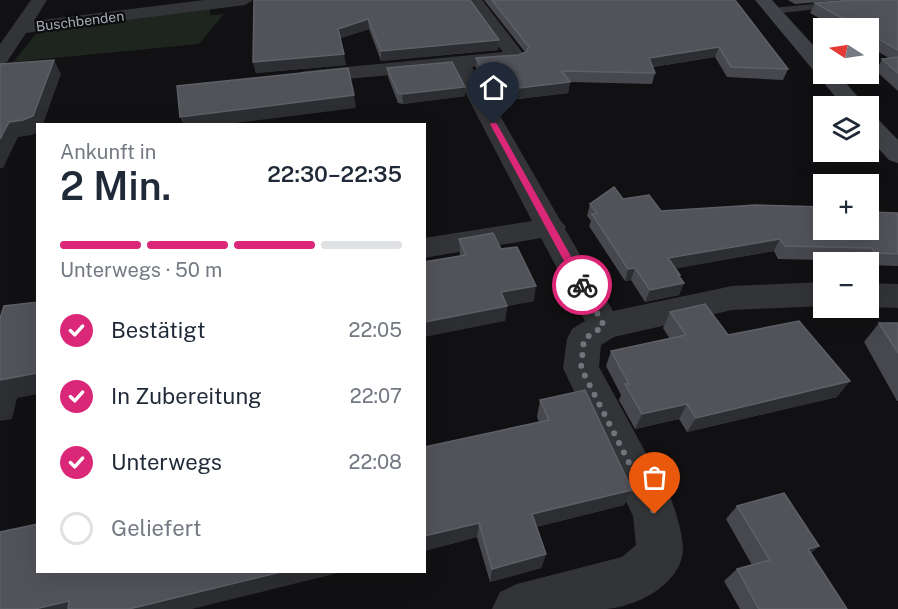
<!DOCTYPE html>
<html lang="de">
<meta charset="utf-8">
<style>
:root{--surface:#fff;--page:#f2f2f3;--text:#1f2937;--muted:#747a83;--line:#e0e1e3;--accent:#db2777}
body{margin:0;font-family:"Public Sans",sans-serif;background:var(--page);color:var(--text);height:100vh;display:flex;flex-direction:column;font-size:22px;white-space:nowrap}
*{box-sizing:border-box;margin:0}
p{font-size:20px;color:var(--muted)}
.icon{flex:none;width:33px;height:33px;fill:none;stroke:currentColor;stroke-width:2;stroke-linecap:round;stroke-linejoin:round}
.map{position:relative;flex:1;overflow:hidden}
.sheet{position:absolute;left:36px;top:123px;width:390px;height:450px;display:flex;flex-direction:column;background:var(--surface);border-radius:0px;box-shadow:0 6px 24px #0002}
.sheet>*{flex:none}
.needle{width:39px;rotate:282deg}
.controls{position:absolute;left:813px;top:18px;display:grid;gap:12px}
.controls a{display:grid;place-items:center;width:66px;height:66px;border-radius:0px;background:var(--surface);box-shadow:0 6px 24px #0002;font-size:30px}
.pin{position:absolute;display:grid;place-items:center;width:51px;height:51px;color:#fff;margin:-62px -26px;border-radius:50% 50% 50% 0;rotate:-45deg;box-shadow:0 0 6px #0007}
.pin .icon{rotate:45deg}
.courier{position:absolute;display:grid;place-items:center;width:60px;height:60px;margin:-30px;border:4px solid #db2777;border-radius:50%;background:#fff;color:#222;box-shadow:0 2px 8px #0007}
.head em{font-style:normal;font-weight:600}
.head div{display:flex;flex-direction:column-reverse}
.head{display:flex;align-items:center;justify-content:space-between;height:102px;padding:0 24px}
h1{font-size:39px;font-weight:600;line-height:45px}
.bar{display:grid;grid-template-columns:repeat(4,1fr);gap:9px 6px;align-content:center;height:72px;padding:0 24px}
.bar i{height:8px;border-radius:4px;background:var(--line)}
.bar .on{background:var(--accent)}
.bar p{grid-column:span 4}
ol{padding:0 24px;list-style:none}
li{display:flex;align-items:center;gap:18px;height:66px}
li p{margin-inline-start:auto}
li .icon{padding:6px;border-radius:50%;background:var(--accent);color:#fff;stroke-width:4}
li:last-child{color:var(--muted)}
li i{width:33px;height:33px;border:3px solid var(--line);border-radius:50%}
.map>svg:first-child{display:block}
</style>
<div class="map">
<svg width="898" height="609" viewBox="0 0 898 609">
<rect width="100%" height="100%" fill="#111113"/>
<path fill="#1d251e" d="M210,9V15L224,14L199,44L13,62L39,30Z"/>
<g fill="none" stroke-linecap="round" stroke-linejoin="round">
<path fill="#323437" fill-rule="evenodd" d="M834,2L838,5L837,7L772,14L768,11L772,8Z"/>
<path fill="#323437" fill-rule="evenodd" d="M31,0H47L34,21L204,0H253L245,5L26,33L7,62L0,64V44Z
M465,0H482L526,57L523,61L516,63L472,67L560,220L566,227L565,229L613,311L732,286L824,282V306L732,310L614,337L601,345L599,367L671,499C676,512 686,543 682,557C675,587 636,606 607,609C572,609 529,609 492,609L500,592L517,584L622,557L636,545L633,516L563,368L567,339L572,329L585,321L541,238L424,258V238L532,221L453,69L305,83L298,81L295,77L298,73L305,71L503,52Z
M868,283L898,284V308L868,307Z"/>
<path fill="#404347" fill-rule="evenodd" d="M755,0H772L824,57V74H838L866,106H843Z
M868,115L876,117L898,140V163L889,160L868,137Z"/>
</g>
<path fill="#47484e" d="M254,0L499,40L498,50L381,61L369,29L340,38L346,65L256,73L253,62Z
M484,0H735L788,69L783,80L727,77L715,57L653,67L655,73L652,84L570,82L568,93L501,101L495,93H490L476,69V58L518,55L525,52Z
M788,0H842L795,4Z
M898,0V91L876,71L882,59L889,58L868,46V28H837L810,13L815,3Z
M387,68L465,96L403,104L398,103L388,77Z
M623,199L661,211L824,230L898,213V266L868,265V262H864L863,261L778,259L774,251L675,268L679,277L684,283L679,295L645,302L631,280L625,281L589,226L591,221L587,216L590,204Z
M459,239L501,249L534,301L507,306L505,321L460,256Z
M670,312L728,335L837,397L687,432L679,419L635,429L619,400L621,395L606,366L611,351L670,339L663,328Z
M879,323H898V401H897L864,342Z
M540,400L632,490L624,505L536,527L546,554L541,568L490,582L477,537L424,551L539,422L537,417Z
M737,506L819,546L811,553L847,609H740L724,581L737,569L752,565L726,519Z"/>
<path fill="#2d2e32" d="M368,19L369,29L339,39L338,29Z
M499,40L498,50L381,61V51Z
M719,47L715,57L646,68L649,58Z
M344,54L346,65L256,73L253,62Z
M54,60L61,74L43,124H38V132L32,135L18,137L3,168H0V139L9,122Z
M496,82L495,93H490V83Z
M570,82L568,93L501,101V90Z
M465,87V96L403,104L402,94Z
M354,95L356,108L227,124H183L180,117Z
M780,239L774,251L663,271L668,258Z
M635,268L631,280L625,281L628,269Z
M678,275H680L676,284L684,283L679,295L645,302L650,290Z
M536,286L534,301L499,307L501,292Z
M507,306L505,321L424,337V322Z
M38,373V394L17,398L12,419L0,421V380Z
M850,381L837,397L687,432L696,418Z
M687,404L679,419L635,429L642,414Z
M632,490L624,505L528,529L532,514Z
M479,523L477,537L424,551V536Z
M819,546L803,559L808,549Z
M546,554L541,568L490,582L492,569Z
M281,572H342L192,609H129Z
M69,601L82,609H35Z"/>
<path fill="#515359" stroke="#5e6067" stroke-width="1.5" d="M254,0H470L499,40L381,51L368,19L338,29L344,54L253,62Z
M492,0H735L788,69L731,67L719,47L649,58L655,73L562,71L570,82L501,90L496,82L490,83L476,58L518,55L526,52L529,47Z
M852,0H898V50L868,33V28H860L815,3Z
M898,57V73L882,59Z
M54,60L33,116L23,120L9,122L0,139V64Z
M452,62L465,87L402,94L398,93L387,68Z
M348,68L354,95L180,117L177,86Z
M614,187L623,199L649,195L661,211L756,205L824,207V230H868V212L898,213V254L875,253L872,248L785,246L780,239L668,258L680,275H678L684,283L650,290L635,268L628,269L592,214L597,213L590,204Z
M493,233L501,249L517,247L536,286L501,292L507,306L424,322V262L466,255L459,239Z
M38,302V373L0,380V318L4,306Z
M705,304L728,335L799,321L850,381L696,418L687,404L642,414L625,384H629L611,351L686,335L670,312Z
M879,323H898V353Z
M585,390L632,490L532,514L546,554L492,569L479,523L424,536V447L549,420L540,400Z
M784,493L819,546L808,549L847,609H759L737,569L770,560L737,506Z
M38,524V572H281L129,609H68L69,601L35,609H0V532Z"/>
<path fill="#db2777" d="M494,122L497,124L587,285L585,288H579L577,285L490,124Z"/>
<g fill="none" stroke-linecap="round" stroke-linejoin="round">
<path stroke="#70747b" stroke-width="6" stroke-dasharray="0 10.8" d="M582,285L604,326L584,339L581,368L655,514"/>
</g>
<g text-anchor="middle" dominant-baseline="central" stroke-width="4.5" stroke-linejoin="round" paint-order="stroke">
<g font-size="14" fill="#a3aab3" stroke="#0c0c0e">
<text transform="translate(80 21) rotate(-7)">Buschbenden</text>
</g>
</g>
</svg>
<div class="controls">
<a><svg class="needle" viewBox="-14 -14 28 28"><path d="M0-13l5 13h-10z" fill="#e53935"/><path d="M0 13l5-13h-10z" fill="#747a83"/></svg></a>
<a><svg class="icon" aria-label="layers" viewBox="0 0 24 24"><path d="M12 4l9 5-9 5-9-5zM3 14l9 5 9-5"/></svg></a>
<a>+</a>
<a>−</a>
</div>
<div class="pin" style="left:655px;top:514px;background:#ea580c"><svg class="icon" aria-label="bag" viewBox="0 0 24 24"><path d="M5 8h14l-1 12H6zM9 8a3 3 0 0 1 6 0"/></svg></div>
<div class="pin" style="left:494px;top:124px;background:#1f2937"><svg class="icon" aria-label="home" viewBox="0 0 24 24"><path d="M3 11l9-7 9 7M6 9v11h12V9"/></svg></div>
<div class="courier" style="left:582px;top:285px"><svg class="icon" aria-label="bike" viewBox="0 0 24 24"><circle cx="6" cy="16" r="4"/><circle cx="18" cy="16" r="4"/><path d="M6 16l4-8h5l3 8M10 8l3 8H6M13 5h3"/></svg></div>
<section class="sheet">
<div class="head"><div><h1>2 Min.</h1><p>Ankunft in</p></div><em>22:30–22:35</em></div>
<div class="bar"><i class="on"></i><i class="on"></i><i class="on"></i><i></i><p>Unterwegs · 50 m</p></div>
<ol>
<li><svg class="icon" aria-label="check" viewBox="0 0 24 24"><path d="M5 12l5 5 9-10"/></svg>Bestätigt<p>22:05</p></li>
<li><svg class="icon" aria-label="check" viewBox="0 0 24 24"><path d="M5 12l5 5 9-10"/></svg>In Zubereitung<p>22:07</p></li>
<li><svg class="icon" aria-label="check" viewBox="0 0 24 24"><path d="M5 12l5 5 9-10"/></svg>Unterwegs<p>22:08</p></li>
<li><i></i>Geliefert</li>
</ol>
</section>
</div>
